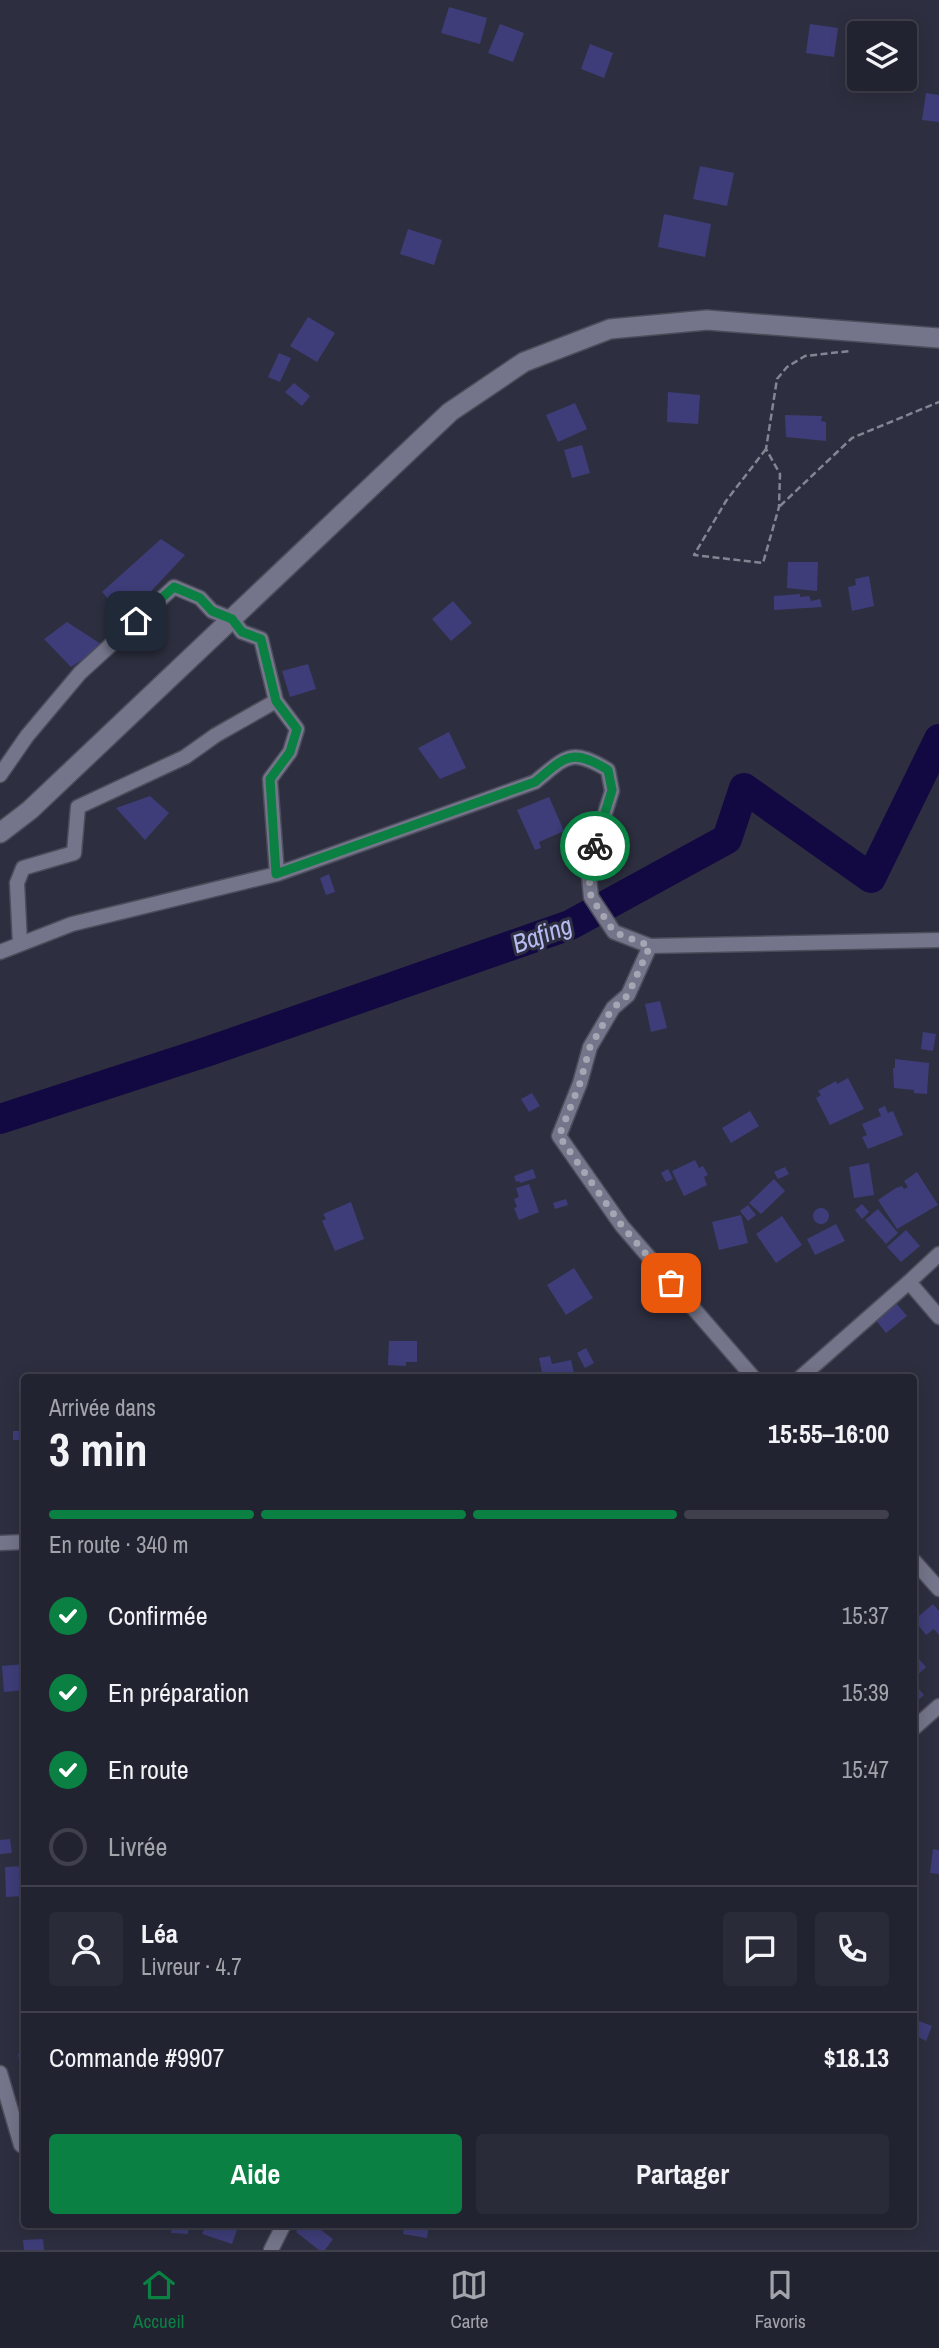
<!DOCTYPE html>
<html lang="fr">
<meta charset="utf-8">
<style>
:root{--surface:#222330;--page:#2a2b38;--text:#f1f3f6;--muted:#a2a4ab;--line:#3f404c;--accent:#0b8043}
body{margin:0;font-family:"Archivo Narrow",sans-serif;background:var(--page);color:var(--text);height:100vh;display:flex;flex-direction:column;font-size:26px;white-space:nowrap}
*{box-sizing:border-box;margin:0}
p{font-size:23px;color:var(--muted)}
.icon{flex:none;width:38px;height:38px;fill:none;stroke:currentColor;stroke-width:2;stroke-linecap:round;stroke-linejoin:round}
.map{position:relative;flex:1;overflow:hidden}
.drawer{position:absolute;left:21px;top:1374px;width:896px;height:854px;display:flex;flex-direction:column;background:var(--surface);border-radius:7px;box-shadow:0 4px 18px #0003,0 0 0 2px var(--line)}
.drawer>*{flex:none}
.buttons{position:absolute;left:847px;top:21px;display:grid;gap:14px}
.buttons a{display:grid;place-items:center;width:70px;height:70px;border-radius:7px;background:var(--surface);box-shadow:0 4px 18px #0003,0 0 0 2px var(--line);font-size:35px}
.pin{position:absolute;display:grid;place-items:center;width:60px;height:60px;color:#fff;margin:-30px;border-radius:14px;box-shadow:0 4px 10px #0006}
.courier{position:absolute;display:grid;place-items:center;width:70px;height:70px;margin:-35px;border:5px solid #0b8043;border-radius:50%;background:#fff;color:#222;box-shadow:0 2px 9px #0007}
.headline em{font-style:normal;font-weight:800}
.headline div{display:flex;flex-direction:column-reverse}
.headline{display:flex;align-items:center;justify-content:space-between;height:119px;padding:0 28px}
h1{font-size:46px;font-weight:800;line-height:52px}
.bar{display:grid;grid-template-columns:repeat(4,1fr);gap:10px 7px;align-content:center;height:84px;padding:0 28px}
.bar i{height:9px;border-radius:5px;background:var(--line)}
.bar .selected{background:var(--accent)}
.bar p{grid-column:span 4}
.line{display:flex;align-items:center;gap:18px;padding:0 28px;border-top:2px solid var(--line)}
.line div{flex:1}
.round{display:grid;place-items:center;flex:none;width:74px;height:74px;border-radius:7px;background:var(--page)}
ol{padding:0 28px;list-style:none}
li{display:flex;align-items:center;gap:21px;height:77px}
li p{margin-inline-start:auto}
li .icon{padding:7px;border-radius:50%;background:var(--accent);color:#fff;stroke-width:4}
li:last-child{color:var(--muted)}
li i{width:38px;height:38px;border:4px solid var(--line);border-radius:50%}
.cta{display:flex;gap:14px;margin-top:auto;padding:14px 28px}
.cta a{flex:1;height:80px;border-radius:7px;background:var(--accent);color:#fff;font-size:28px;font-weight:800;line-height:80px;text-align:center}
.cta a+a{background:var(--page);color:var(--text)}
.tab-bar{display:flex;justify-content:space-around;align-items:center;height:98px;border-top:2px solid var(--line);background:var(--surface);font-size:19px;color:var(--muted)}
.tab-bar a{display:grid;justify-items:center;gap:4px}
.tab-bar .selected{color:var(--accent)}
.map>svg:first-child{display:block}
</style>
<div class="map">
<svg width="939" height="2250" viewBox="0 0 939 2250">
<rect width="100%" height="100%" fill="#2d2f40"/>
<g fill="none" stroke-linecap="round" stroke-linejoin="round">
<path stroke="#130942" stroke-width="30" d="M0,1119L209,1051L570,925L727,839L744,788L871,878L939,739"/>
</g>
<path fill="#3e3d79" d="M449,7L487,18L480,44L441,33Z
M500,24L524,33L513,62L488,53Z
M810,24L838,28L834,57L806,53Z
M590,44L613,53L604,78L581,69Z
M926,93L939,95V122L922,120Z
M700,166L734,173L727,206L693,199Z
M664,214L711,224L705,257L658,247Z
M408,229L442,240L434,265L400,254Z
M308,317L335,333L317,362L290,346Z
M279,353L291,358L280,382L268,377Z
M294,383L310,396L302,406L285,392Z
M668,392L700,395L698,424L667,422Z
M575,403L587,429L558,442L546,415Z
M785,415L822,416L821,421L826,422V441L786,437Z
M582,445L590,473L572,478L564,450Z
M161,539L185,555L126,618L102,592Z
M788,562H818L817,591L787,588Z
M869,576L874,606L852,611L848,587L856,585L855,579Z
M800,594V597L809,596L811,601L820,599L822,607L774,610V596Z
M453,601L472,623L451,641L432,619Z
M67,622L104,646L71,667L44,639Z
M308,664L316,689L290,697L282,671Z
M449,732L466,768L440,779L418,748Z
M150,796L169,813L145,840L116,808Z
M549,797L564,831L539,842L541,848L535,850L517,810Z
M329,874L335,892L326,895L320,878Z
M660,1001L667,1028L651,1032L645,1004Z
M923,1032L936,1034L933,1051L921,1049Z
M895,1059L929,1063L927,1094L914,1093V1090L894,1088L893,1068H895Z
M848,1078L864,1109L830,1125L816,1098L821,1095L818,1091L836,1081L837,1084Z
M532,1093L540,1106L529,1112L521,1099Z
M885,1106L888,1113L893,1111L903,1135L868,1149L862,1137L867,1135L862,1124L881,1116L878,1109Z
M750,1111L759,1126L731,1143L722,1128Z
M695,1160L699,1168L703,1166L708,1175L704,1177L707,1185L684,1196L672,1171Z
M869,1163L874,1195L854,1198L849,1167Z
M785,1167L789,1174L778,1179L774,1172Z
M533,1169L536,1178L520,1183L519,1181L516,1182L514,1176Z
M668,1169L673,1179L666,1182L661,1173Z
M917,1172L938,1205L897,1229L878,1200L896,1188L902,1186L904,1189L908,1187L904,1181Z
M774,1179L785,1191L761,1214L749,1203Z
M529,1184L539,1212L519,1220L514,1208L517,1207L514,1199L519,1197L516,1188Z
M566,1199L568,1205L555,1209L553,1203Z
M351,1202L364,1239L335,1251L322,1221L326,1219L323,1214Z
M862,1204L869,1212L862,1219L855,1210Z
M748,1205L756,1215L748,1221L740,1211Z
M813 1216a8 8 0 1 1 16 0a8 8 0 1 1-16 0Z
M878,1209L898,1233L886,1244L865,1220Z
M741,1215L748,1243L719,1250L712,1222Z
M782,1216L802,1245L776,1263L756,1234Z
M836,1224L845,1241L815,1255L807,1239Z
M906,1230L920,1246L901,1262L887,1247Z
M574,1268L593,1298L566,1315L547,1285Z
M896,1303L907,1316L886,1333L875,1319Z
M389,1341H417V1362H406V1366L388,1365Z
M586,1348L594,1363L585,1368L577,1353Z
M550,1356L552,1364L571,1360L575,1377H543L539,1358Z
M13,1431H22V1440H13Z
M933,1604L939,1611V1635L934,1629L926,1635L914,1620Z
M914,1653L926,1667L914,1678Z
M24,1664V1690L4,1692L2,1666Z
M914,1683L924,1695L914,1704Z
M10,1839L12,1853L0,1854V1840Z
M933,1849L939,1850V1874L930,1873Z
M24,1866V1896L6,1897L5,1867Z
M914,2019L932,2026L926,2041L914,2035Z
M24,2053V2080H23L18,2054Z
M172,2224H189L188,2234L171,2233Z
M206,2224H239L232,2244L202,2234Z
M302,2224H313L333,2239L325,2250H319L296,2232Z
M405,2224H429L427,2238L403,2234Z
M43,2239L44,2250H24L23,2240Z"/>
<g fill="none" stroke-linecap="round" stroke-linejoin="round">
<g stroke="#4c4d5b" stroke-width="17">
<path id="minor" d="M0,775L27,736L80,673L174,587L200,598L212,611L232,619L242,632L261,639L276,701
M20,944L17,883L23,868L74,853L78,807L185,757L216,735L276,701L297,729L290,752L270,779L277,874
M650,946L628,995L613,1008L590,1047L580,1083L559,1136L622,1226L753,1377
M0,952L72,924L277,874L535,782C566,757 570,747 608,770L612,791L588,867L591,897L614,932L650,946L939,940
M909,1282L939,1317
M801,1377L909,1282L939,1254
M0,1543L24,1542
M914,1561L939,1589
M914,1728L939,1706
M0,2073L21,2145
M271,2250L284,2224"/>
</g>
<g stroke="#4c4d5b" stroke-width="22">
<path id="secondary" d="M0,833L30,810L450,412L524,362L610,329L707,320L939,338"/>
</g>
<path stroke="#838593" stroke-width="2.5" stroke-dasharray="7 3.5" stroke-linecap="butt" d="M766,449L726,501L694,555L763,563L779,507L780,474L766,449L777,379L787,367L805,356L850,351
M780,506L852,438L939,402"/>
<use href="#minor" stroke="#74758a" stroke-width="14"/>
<use href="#secondary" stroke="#74758a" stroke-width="19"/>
</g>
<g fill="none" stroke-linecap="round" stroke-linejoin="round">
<path stroke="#a4a6b3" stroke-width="7" stroke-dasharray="0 12.6" d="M595,846L588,867L591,897L614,932L650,946L628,995L612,1009L590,1047L580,1083L559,1136L622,1226L671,1283"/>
<path stroke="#0b8043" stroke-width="9" d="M136,621L174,587L200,598L212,611L232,619L242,632L261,639L276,701L297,729L290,752L270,779L276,874L535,782C565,757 571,747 608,770L612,790L595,846"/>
</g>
<g text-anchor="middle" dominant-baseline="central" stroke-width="6" stroke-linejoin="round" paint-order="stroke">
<g font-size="26" font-style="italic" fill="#b7bbf2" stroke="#2d2f40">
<text transform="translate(542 934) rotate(-20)">Bafing</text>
</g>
</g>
</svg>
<div class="buttons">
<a><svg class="icon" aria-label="layers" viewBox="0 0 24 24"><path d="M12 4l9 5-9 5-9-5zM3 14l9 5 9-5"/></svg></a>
</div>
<div class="pin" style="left:671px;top:1283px;background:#ea580c"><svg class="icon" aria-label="bag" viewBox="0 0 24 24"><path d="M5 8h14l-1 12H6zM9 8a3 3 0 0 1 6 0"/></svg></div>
<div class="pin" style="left:136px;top:621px;background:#1f2937"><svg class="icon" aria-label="home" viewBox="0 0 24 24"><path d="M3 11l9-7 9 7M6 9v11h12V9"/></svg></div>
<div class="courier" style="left:595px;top:846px"><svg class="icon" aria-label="bike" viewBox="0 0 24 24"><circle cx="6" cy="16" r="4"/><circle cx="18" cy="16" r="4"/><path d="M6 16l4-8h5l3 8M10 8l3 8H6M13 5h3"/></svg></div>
<section class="drawer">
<div class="headline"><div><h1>3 min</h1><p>Arrivée dans</p></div><em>15:55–16:00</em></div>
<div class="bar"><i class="selected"></i><i class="selected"></i><i class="selected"></i><i></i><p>En route · 340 m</p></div>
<ol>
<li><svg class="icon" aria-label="check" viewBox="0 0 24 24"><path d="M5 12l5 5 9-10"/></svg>Confirmée<p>15:37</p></li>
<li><svg class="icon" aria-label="check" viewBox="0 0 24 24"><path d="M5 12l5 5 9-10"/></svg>En préparation<p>15:39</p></li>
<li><svg class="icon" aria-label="check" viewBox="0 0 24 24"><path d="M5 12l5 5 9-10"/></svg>En route<p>15:47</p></li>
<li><i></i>Livrée</li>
</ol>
<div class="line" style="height:126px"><a class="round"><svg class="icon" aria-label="person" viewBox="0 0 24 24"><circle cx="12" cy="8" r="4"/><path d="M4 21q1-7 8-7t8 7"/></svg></a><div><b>Léa</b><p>Livreur · 4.7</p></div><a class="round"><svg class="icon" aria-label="chat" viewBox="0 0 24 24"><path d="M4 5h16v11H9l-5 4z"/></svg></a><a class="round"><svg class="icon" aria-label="phone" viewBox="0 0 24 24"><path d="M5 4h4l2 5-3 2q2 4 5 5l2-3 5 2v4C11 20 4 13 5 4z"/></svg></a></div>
<div class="line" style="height:91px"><div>Commande #9907</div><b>$18.13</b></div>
<div class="cta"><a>Aide</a><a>Partager</a></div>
</section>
</div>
<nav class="tab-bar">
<a class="selected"><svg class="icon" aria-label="home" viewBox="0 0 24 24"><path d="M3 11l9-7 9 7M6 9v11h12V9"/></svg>Accueil</a>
<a><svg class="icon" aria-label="map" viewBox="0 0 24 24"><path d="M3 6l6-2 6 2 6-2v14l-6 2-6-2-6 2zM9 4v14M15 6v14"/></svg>Carte</a>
<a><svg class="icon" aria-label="saved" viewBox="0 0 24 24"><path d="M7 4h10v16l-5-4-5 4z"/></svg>Favoris</a>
</nav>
